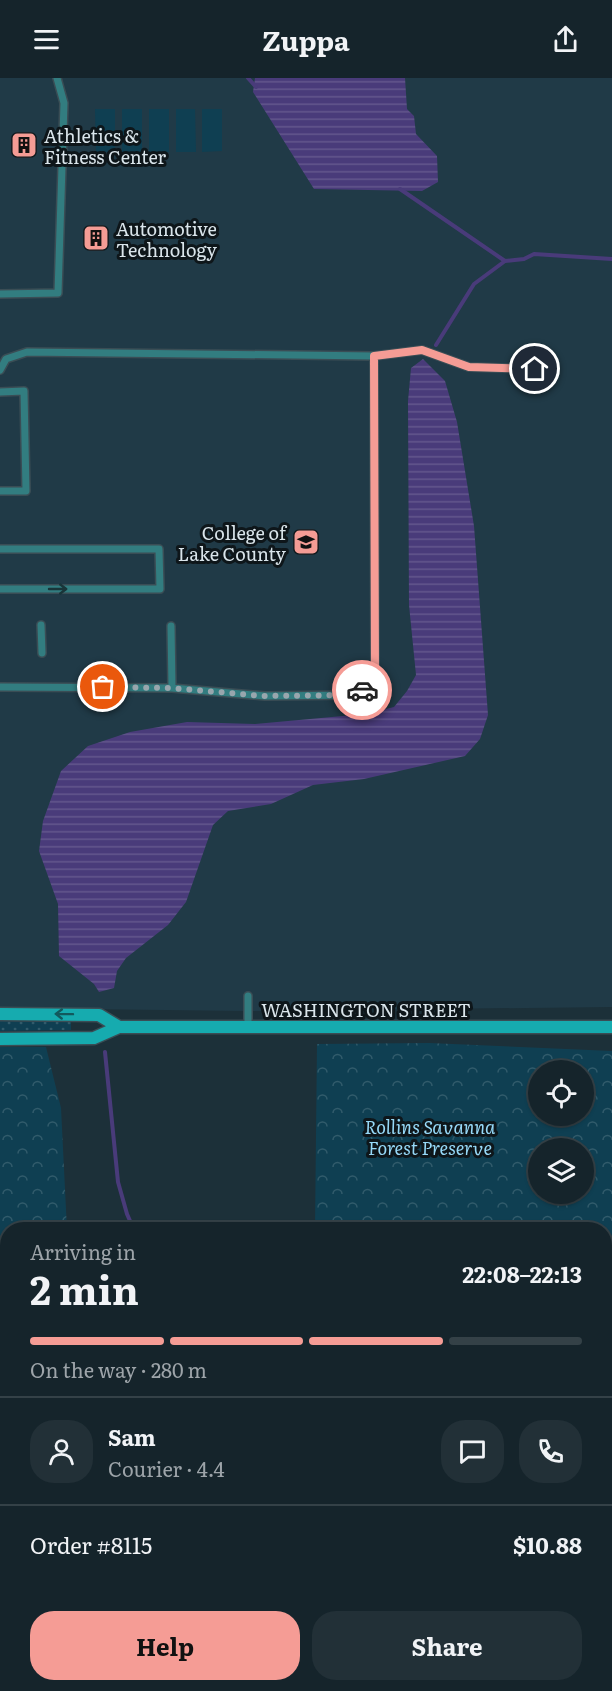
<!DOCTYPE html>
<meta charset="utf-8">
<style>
:root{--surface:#15242b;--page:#223037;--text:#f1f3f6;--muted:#9da4a9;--line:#344147;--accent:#f59c95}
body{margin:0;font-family:Literata,serif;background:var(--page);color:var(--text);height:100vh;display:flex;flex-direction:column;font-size:22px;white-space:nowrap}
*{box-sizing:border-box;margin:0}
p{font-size:20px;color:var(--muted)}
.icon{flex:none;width:33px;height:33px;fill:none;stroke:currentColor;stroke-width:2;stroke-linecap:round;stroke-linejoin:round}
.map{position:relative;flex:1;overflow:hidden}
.drawer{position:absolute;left:0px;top:1144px;width:612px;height:470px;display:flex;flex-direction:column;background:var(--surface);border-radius:24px 24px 0 0;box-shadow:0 2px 4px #0004,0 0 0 2px var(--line)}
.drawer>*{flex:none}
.fabs{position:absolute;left:528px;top:982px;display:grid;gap:12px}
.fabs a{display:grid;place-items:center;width:66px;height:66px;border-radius:50%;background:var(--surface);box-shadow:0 2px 4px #0004,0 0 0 2px var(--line);font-size:30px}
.pin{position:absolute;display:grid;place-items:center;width:51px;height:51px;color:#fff;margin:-26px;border:3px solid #fff;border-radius:50%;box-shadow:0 2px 6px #0007}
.courier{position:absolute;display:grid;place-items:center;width:60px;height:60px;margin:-30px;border:4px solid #f59c95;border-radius:50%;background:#fff;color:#222;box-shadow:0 2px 8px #0007}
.headline em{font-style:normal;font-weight:700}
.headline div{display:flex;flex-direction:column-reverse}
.headline{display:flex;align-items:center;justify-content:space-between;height:102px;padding:0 30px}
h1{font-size:39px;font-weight:700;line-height:45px}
.bar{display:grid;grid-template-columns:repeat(4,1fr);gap:9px 6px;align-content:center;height:72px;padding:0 30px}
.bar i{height:8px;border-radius:4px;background:var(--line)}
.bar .current{background:var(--accent)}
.bar p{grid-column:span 4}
.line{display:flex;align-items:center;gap:15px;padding:0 30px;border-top:2px solid var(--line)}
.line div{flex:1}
.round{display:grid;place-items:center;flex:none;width:63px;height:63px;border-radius:24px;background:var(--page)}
.action{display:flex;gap:12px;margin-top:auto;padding:12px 30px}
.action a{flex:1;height:69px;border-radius:24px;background:var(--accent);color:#111;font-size:24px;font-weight:700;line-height:69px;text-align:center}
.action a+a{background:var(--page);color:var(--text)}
header{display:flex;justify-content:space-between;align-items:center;height:78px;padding:0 30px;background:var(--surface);font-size:27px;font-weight:700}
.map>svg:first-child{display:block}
</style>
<header><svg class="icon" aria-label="menu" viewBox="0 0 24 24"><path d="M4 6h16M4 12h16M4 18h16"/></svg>Zuppa<svg class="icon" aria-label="share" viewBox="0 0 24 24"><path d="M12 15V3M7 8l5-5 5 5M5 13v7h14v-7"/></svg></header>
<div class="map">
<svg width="612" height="1613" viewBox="0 0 612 1613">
<defs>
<pattern id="grass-dots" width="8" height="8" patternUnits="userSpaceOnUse" patternTransform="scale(1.5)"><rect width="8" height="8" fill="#0f3f52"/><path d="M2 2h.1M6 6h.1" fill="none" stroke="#315b6b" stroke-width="1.8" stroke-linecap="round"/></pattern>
<pattern id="forest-crowns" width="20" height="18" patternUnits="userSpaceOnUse" patternTransform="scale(1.5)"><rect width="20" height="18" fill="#0f3f52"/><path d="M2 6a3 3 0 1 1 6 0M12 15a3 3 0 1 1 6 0" fill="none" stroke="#315b6b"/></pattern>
<pattern id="wetland-marsh" width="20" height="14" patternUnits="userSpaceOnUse" patternTransform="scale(1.5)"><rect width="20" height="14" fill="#0f3f52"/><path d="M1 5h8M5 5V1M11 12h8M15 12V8" fill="none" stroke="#315b6b"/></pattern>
<pattern id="water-rules" width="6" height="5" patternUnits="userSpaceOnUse" patternTransform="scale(1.5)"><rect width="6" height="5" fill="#493b7a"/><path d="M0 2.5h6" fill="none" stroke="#63578d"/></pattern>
</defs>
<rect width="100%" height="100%" fill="#1c3039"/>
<path fill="#203a47" d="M0,0H612V929L246,933L0,930Z"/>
<path fill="url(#grass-dots)" d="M0,943L71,944V952L0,953Z"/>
<path fill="url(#forest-crowns)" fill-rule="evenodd" d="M429,965L612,973V1613H0V969H46L61,1030L67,1152H8V1606H604V1152H315L317,966ZM538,993H584V1038H538ZM538,1071H584V1116H538Z"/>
<path fill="url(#wetland-marsh)" d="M605,1226L612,1229V1613H0V1307L8,1305V1606H604Z"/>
<path fill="#0f3f52" d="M95,31H115V74H96Z
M122,31H142V74H122Z
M149,31H169V74H149Z
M176,31H195L196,74H176Z
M202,31H222V73L202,74Z"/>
<path fill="url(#water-rules)" d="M255,0H405L407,31L414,38L416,56L437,78L438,104L422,113L314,111L253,14Z
M423,281L445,303L457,344L474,448L488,637L480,661L465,678L364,701L313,707L271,726L228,733L213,747L186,824L168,847L126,880L117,893L114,910L99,914L94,906L59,878L58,826L39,773L43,743L61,693L88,668L130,654L187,644L255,646L365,636L394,629L407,613L416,597L409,527L408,323L411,290Z"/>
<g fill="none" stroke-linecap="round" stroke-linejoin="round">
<path stroke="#493b7a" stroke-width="4" d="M248,0L256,9
M400,111L505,183
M436,267L474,206L505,183L524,181L534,176L612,181
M105,974L118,1104L127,1136L134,1152
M248,1606L250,1613"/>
<g stroke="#3a4d55" stroke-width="10">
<path id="lane" d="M0,216L58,215L64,25L57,0
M0,292L6,281L27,274L374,278L422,272L469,289L535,291
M0,314L24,313L26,413H0
M0,471H159L160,511H0
M41,547L42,575
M171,548L172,610
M0,609L172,610L265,618L354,617L375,603L374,278
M248,918V949"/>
</g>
<g stroke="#3a4d55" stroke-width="15">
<path id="secondary" d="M0,936L99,937L119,949
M0,961L94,960L119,949H612"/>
</g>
<use href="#lane" stroke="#327d80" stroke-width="7"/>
<use href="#secondary" stroke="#16abaf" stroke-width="12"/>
</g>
<defs><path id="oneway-shaft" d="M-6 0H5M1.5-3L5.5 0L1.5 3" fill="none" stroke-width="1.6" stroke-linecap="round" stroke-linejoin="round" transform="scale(1.5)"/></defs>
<use stroke="#193539" href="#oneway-shaft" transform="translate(58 511)"/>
<use stroke="#12595d" href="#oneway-shaft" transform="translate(64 936) rotate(-179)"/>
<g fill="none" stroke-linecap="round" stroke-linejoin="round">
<path stroke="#98a6ad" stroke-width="6" stroke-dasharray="0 10.8" d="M103,609L171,610L264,618L354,617L362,612"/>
<path stroke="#f59c95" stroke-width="8" d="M362,612L375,603L374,278L422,272L469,289L535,291"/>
</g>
<defs>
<g id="building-square" transform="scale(1.35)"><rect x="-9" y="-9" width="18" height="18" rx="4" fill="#f59c95" stroke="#0e161a"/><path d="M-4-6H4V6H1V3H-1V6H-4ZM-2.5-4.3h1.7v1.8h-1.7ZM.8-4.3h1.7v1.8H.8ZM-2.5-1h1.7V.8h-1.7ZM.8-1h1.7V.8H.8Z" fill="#111"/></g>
<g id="university-square" transform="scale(1.35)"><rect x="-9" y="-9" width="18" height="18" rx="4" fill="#f59c95" stroke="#0e161a"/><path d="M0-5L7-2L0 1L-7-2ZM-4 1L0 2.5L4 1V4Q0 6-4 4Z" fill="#111"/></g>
</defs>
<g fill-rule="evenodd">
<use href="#building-square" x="24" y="67"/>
<use href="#building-square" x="96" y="160"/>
<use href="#university-square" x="306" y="464"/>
</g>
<g text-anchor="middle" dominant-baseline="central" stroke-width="6" stroke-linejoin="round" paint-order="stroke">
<g font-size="18" fill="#dae5eb" stroke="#0e161a" text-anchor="start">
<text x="44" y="57">Athletics &amp;<tspan x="44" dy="21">Fitness Center</tspan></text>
<text x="116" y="150">Automotive<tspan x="116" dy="21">Technology</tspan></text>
<text x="286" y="454" text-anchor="end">College of<tspan x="286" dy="21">Lake County</tspan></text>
</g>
<g font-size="18" fill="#dae5eb" stroke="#0e161a">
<text x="366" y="931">WASHINGTON STREET</text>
</g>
<g font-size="18" font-style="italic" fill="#96d9f8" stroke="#0e161a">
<text x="430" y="1048">Rollins Savanna<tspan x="430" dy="21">Forest Preserve</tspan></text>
</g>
</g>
</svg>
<div class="fabs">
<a><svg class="icon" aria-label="locate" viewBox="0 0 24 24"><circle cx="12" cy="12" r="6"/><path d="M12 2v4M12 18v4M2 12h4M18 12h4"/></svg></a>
<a><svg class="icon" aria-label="layers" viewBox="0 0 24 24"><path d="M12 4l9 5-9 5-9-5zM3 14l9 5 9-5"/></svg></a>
</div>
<div class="pin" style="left:103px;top:609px;background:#ea580c"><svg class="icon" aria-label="bag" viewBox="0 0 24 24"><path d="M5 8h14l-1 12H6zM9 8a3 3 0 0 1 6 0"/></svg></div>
<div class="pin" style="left:535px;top:291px;background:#1f2937"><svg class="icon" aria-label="home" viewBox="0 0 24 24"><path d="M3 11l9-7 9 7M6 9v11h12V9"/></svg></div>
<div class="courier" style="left:362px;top:612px"><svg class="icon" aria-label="car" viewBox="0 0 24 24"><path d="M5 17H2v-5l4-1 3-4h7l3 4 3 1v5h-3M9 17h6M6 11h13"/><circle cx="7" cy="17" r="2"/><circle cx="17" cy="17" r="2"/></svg></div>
<section class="drawer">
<div class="headline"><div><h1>2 min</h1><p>Arriving in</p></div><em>22:08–22:13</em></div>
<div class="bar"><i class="current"></i><i class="current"></i><i class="current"></i><i></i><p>On the way · 280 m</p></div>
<div class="line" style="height:108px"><a class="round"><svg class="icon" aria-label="person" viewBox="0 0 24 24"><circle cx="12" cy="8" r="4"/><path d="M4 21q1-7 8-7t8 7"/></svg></a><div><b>Sam</b><p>Courier · 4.4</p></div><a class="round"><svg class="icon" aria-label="chat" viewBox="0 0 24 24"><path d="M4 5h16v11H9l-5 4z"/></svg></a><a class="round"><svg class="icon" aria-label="phone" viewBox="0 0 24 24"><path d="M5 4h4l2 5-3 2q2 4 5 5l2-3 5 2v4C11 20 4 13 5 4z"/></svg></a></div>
<div class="line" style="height:78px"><div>Order #8115</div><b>$10.88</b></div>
<div class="action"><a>Help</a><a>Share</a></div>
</section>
</div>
